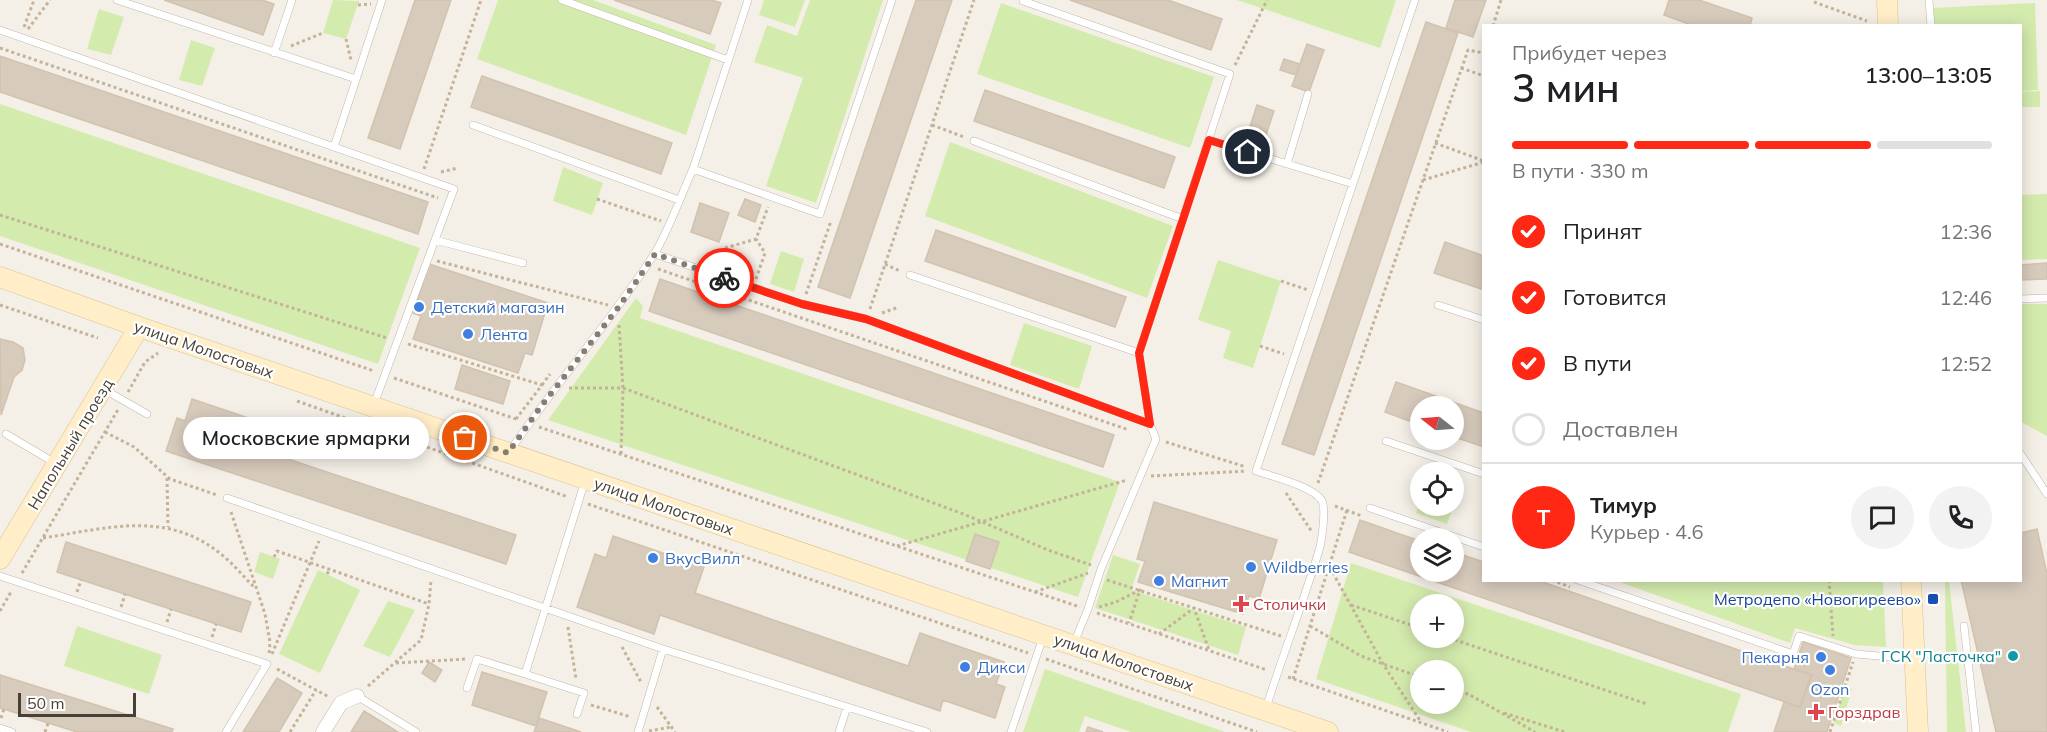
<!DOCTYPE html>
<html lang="ru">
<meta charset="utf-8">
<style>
:root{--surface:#fff;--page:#f2f2f2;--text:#202124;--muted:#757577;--line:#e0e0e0;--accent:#ff2814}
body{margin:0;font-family:Mulish,sans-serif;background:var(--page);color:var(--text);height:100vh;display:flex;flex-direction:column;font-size:22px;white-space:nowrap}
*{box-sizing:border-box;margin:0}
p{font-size:20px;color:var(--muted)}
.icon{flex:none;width:33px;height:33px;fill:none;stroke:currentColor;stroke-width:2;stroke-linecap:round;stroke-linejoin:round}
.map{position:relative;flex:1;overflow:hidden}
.panel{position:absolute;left:1482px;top:24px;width:540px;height:558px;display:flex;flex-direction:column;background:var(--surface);border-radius:0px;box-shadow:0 3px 15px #0003}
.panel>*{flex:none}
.needle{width:39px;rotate:287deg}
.buttons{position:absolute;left:1410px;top:396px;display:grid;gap:12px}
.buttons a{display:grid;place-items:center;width:54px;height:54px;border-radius:50%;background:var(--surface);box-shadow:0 3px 15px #0003;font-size:30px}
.scale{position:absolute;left:18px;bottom:15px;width:118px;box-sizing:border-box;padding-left:6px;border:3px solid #484036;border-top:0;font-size:16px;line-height:21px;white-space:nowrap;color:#484036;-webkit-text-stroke:4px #fff;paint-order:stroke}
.pin{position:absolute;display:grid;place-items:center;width:51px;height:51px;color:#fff;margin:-26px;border:3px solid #fff;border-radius:50%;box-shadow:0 2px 6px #0007}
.courier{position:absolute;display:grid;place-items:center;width:60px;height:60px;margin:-30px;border:4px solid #ff2814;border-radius:50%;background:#fff;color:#222;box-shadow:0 2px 8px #0007}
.bubble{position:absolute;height:42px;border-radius:21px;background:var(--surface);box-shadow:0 3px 15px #0003;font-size:20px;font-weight:600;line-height:42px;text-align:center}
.head em{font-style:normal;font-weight:600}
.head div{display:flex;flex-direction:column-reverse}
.head{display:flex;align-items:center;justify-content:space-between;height:102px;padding:0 30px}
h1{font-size:39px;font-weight:600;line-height:45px}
.bar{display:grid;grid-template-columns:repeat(4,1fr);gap:9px 6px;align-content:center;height:72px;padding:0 30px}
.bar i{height:8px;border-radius:4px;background:var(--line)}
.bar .active{background:var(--accent)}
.bar p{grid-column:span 4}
.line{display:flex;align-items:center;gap:15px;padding:0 30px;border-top:2px solid var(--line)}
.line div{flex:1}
.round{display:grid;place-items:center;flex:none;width:63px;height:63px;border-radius:32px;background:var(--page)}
ol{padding:0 30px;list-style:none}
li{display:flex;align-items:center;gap:18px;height:66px}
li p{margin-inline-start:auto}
li .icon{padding:6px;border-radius:50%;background:var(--accent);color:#fff;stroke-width:4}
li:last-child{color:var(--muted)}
li i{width:33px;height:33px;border:3px solid var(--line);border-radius:50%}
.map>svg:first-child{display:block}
</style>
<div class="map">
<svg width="2047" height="732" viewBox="0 0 2047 732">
<rect width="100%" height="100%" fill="#f5f0e7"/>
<path fill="#d4ebae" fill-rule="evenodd" d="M333,0L359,1L346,39L323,33Z
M498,0H593L716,45L686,135L477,59Z
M764,0H805L795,27L759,15Z
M810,0H883L816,203L766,186L803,78L754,62L767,25L797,36Z
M1237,0H1396L1380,48Z
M1001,3L1214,77L1190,148L977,74Z
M2035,3L2038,90L2021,91L2020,26L1933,25L1932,8Z
M99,9L124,17L111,55L87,49Z
M191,40L215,48L202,86L179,80Z
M2040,91V107H2021V92Z
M0,104L420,248L378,364L0,236Z
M950,142L1173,226L1147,298L925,216Z
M563,167L603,183L592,215L553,201Z
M2047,194V259L2021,260V195Z
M781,251L804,259L794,292L770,284Z
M1218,260L1281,281L1253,368L1223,358L1231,331L1198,320Z
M636,298L643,306L640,318L1120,482L1078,597L548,420Z
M2021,304H2047V436L2021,422Z
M1024,323L1092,346L1079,389L1010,365Z
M1454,491L1458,493L1447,524L1416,513L1420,501V506H1454Z
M260,552L280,559L273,579L254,572Z
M1113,555L1140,564L1131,590L1246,627L1238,655L1095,608Z
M1351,563L1741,694L1728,732H1471L1316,679ZM1420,604H1454V638H1420ZM1420,670H1454V704H1420Z
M318,570L360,590L320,673L279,654Z
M1614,580L1883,581L1886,647L1855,645L1795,628L1790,643Z
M1945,581H1949L1966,732H1947Z
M388,601L415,610L390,657L363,646Z
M77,626L162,655L149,694L64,666Z
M1045,669L1225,732H1131L1085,716L1079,732H1023Z
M1845,687L1852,689L1841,726L1834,723Z"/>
<path fill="#d7cbbc" stroke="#d2c2af" stroke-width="1.5" d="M164,0H262L274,4L263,35Z
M415,0H451L400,149L368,138Z
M614,0H712L721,3L710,34Z
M916,0H952L850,298L818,287Z
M1070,0H1168L1222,19L1211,50Z
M1455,0H1486L1473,37L1446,28Z
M1669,0H1699L1752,18L1750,26H1694L1664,15Z
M1426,22L1458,33L1314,455L1282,444Z
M1307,44L1324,50L1309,92L1292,86Z
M0,56L428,202L418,234L0,92Z
M1284,59L1300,64L1296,75L1280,70Z
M482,76L672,143L661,174L471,107Z
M985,90L1175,157L1164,188L974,121Z
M1257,105L1274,111L1260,153L1243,148Z
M1233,133L1246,137L1243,148L1230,144Z
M745,199L761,205L755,222L738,215Z
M700,203L729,213L719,242L691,232Z
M936,230L1126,297L1115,327L925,261Z
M1445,242L1484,256V290L1434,273Z
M2047,263V279L2020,280V265Z
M429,264L548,303L532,355L525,353L518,373L413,339L421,316L413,313Z
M660,279L1114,435L1103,467L649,311Z
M0,339L13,342L23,348L25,360L22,370L14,377L1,415Z
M462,365L510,381L503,404L455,389Z
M1396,382L1484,413V447L1454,437V406H1420V425L1385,412Z
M192,399L266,424L258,449L516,535L506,564L166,451L177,418L185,421Z
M1154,502L1277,540L1259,599L1249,596L1243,614L1138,582L1145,561L1137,559Z
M1360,520L1420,541V572H1454V552L1484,562V580H1537L1811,675L1800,707L1349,552Z
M2037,529L2047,574V732H1996L1961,580H2020V533Z
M975,534L999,542L990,569L966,561Z
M613,536L704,567L695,593L908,666L920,633L1004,662L996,684L1005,687L995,718L943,700L940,711L660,615L654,634L577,607L595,554L606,558Z
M66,542L251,602L241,632L57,572Z
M1803,642L1851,658L1827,732H1774L1784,702L1800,707L1812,675L1794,669Z
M429,662L442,670L435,682L422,673Z
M482,672L547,692L536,726L472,705Z
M0,675L173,729L172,732H77L0,708Z
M277,678L302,693L279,732H243Z
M364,711L398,732H351Z
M539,718L581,732H534Z
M1088,727L1103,732H1086Z"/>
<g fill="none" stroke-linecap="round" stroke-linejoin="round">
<g stroke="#c1b7a9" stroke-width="8">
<path id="lane" d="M117,0L356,79
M562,0L728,60
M1929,0L1931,26
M1023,1L1230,74L1139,353
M0,30L454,189L435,240
M274,53L292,0
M473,125L679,200
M1209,140L1353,184
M974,141L1183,219
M334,147L382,0
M1287,164L1308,94
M693,169L748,0
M655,254L802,304L866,319L1150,424L1156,439L1101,569L1088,609L1074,643
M910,275L1139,353L1150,424
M2020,299L2047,298
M1438,305L1484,320
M105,390L147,414
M374,404L435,240L523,263
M6,434L55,463
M1386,441L1484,474
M510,451C555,384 609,324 653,256C668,233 681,195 693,169L820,214L892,0
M2020,453L2047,494
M227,498L663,649L927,732
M1370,508L1484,547
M0,576L267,664L226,732
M1578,580L1793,654L1799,636L1856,654L1913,659
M1964,626L1976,732
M467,688L477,659L525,674
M357,696L416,732
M1266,708C1283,654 1304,601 1320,547C1322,538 1326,509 1322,501C1315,487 1271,476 1256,471L1415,0
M577,714L584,693L525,674L585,481
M0,728L12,732
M638,732L663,649
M839,732L847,707
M1011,732L1043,637"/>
</g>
<g stroke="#c1b7a9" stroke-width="15">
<path id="street" d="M323,732L341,703L357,696"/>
</g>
<g stroke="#d8c294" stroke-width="21">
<path id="secondary" d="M1887,0L1888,26
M0,277L139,327L1328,732
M0,559L139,327
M1911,580L1918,732"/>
</g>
<path stroke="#c4b299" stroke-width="3" stroke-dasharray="3 3" stroke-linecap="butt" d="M1814,2L1867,21
M358,5L371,4
M1493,26L1501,0
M24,27L34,0
M28,29L50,0
M346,39L351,60
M291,46L323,33
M0,48L438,198
M1235,65L1267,0
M1461,68L1484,76
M932,125L964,137
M1435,143L1484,161
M424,169L481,0
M441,172L458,168
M1423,180L1484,162
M597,199L661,221
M0,215L387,338
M0,244L374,371
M725,248L756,239L768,207
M437,261L608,305
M885,264L900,271
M658,269L1129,430
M756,279L765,253L756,239
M1281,281L1308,290
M806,294L831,221
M0,305L98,338
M870,309L974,0
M882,313L899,307
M619,325L623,388L621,455
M408,344L542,385L516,419
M1260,346L1284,354
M394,378L519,420
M542,385L550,374
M569,388H623L966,515L1048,550L1091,565
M128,392L145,362L158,353
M297,401L568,497
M539,427L1080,607
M105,432L134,447L170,479L217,495
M1166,442L1246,467
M1151,476L1247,471
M167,478L168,527
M1318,483L1468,50L1484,53
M1286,493L1312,532
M588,504L1028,653
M1335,506L1362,516
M231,512L265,614L270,642L269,655
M43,538C104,529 163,510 217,551C231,561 242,575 254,587
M897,546L1127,480
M274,557L277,551L429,604
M1327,562L1383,664L1421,722
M22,573L119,408
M327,574L330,569
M1107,580L1281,636
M1552,580L1570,587
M1829,580L1833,636
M77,592L81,580
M1035,592L1088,573
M1351,605L1420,628
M121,607L125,594
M1099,607L1116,602L1140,590L1129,623
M0,611L11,592
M1097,613L1267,670
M167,622L171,609
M1310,626L1361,656L1420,677
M568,627L576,679
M1159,634L1194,608L1209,650
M212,637L216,624
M1449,638L1647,704
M622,647L642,684
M272,654L319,541
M1046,659L1257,732
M396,663L467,659
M277,669L329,697
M1288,677L1448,732
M1293,679L1347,510
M368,686L421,640L429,604L431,580
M1454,689L1470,695L1535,732
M591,705L631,717
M657,707L675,732
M1504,713L1565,732
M1,718L4,709
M649,731L671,727
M45,732L48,723
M290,732L316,690
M1830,732L1853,662"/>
<use href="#lane" stroke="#fff" stroke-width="7"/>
<use href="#street" stroke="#fff" stroke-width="14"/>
<use href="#secondary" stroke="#ffeec7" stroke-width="20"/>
</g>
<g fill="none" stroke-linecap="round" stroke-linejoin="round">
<path stroke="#857e74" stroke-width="6" stroke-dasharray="0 10.8" d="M465,438L508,453L542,405L618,308L655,254L724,278"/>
<path stroke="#ff2814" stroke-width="8" d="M724,278L802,304L866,319L1150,424L1139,353L1209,140L1248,152"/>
</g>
<g fill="#3f7fe0" stroke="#fff" stroke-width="2">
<circle cx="419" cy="307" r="6"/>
<circle cx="468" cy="334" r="6"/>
<circle cx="653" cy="558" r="6"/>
<circle cx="1251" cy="567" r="6"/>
<circle cx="1159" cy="581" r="6"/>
<circle cx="1821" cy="657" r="6"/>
<circle cx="965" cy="667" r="6"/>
<circle cx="1830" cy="670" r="6"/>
</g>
<rect fill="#1a4fb4" stroke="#fff" stroke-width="2" x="1927" y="593" width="12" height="12" rx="3"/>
<g fill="#e0444e" stroke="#fff" stroke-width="2">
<path d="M1238 595h6v6h6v6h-6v6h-6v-6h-6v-6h6z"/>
<path d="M1813 703h6v6h6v6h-6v6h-6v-6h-6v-6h6z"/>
</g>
<circle fill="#0f9aa8" stroke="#fff" stroke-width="2" cx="2013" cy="656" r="6"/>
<g text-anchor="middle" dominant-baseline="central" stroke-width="4.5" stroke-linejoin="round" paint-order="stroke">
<g font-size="16" fill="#366cbe" stroke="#fff" text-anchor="start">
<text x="431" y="307">Детский магазин</text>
<text x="480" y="334">Лента</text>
<text x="665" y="558">ВкусВилл</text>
<text x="1263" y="567">Wildberries</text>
<text x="1171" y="581">Магнит</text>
<text x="1809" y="657" text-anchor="end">Пекарня</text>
<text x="977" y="667">Дикси</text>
<text x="1830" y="689" text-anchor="middle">Ozon</text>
</g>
<g font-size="16" fill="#484036" stroke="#fff">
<text transform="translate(204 349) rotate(19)">улица Молостовых</text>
<text transform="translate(70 444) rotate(-59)">Напольный проезд</text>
<text transform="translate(664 506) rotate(19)">улица Молостовых</text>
<text transform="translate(1124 662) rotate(19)">улица Молостовых</text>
</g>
<g font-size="16" fill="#164399" stroke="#fff" text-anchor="end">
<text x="1921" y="599">Метродепо «Новогиреево»</text>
</g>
<g font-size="16" fill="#be3a42" stroke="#fff" text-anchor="start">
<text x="1253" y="604">Столички</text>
<text x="1828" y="712">Горздрав</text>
</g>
<g font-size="16" fill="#0d838f" stroke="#fff" text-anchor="end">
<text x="2001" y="656">ГСК "Ласточка"</text>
</g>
</g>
</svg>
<div class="buttons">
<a><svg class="needle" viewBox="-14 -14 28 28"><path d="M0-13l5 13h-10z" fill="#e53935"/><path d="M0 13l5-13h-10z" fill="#757577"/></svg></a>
<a><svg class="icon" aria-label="locate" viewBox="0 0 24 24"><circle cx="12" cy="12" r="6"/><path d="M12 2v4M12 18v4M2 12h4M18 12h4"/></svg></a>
<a><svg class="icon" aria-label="layers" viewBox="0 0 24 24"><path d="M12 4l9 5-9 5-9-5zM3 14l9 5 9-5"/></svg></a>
<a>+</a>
<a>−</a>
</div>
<div class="scale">50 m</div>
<div class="pin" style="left:465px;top:438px;background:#ea580c"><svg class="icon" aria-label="bag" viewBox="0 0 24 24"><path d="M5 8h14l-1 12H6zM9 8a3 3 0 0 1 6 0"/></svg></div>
<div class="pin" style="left:1248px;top:152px;background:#1f2937"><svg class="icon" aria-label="home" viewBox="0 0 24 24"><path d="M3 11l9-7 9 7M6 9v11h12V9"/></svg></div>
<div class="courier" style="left:724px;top:278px"><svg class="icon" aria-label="bike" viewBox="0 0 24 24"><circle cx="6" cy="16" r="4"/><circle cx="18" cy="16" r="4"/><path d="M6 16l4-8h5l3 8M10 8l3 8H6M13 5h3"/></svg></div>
<div class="bubble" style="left:183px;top:417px;width:246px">Московские ярмарки</div>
<section class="panel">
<div class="head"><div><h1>3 мин</h1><p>Прибудет через</p></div><em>13:00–13:05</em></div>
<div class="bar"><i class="active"></i><i class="active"></i><i class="active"></i><i></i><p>В пути · 330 m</p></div>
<ol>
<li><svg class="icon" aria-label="check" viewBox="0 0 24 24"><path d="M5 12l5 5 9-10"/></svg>Принят<p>12:36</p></li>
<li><svg class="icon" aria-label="check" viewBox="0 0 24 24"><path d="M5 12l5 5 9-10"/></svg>Готовится<p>12:46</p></li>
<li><svg class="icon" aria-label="check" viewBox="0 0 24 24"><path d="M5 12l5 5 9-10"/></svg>В пути<p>12:52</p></li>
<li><i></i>Доставлен</li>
</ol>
<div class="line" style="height:108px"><b class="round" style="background:var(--accent);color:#fff">Т</b><div><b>Тимур</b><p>Курьер · 4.6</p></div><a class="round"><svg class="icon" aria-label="chat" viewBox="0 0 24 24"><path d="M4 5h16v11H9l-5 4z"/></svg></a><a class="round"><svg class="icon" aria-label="phone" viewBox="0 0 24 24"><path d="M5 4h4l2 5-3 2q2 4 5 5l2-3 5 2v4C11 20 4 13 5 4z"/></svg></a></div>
</section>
</div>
